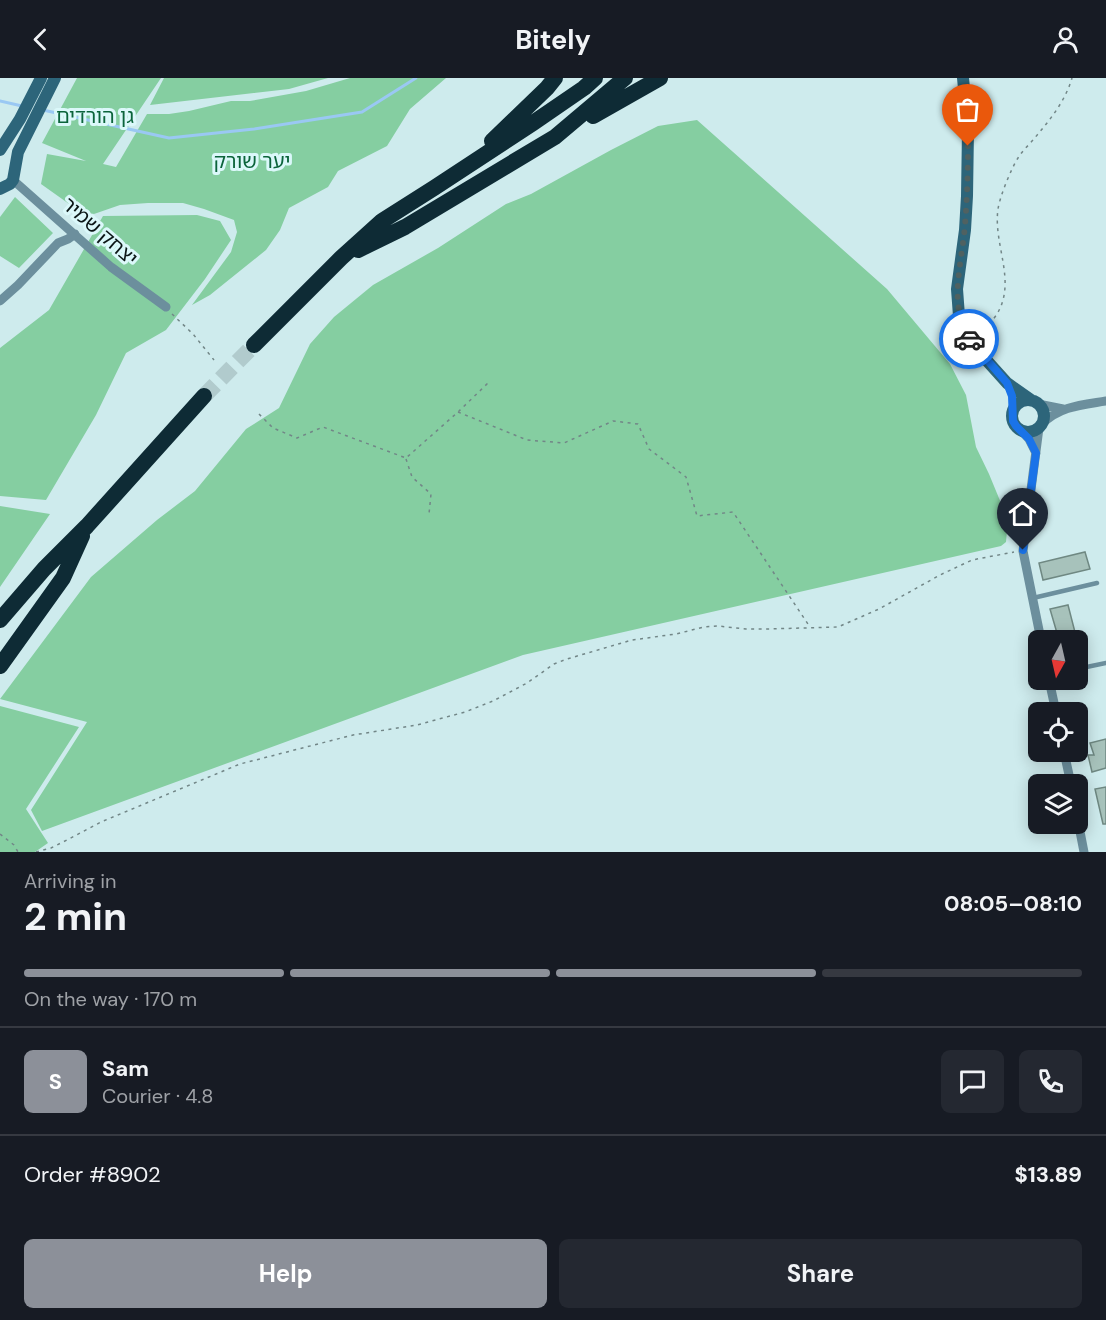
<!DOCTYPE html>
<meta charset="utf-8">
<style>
:root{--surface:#171b24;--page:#242831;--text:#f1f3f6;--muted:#9ea1a6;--line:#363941;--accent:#8c9099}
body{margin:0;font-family:"DM Sans","Noto Sans Hebrew",sans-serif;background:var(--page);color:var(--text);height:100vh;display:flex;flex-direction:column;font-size:22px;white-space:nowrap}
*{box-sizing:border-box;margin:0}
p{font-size:20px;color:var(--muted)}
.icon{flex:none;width:33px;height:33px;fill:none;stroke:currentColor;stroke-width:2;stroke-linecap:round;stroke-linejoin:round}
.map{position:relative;height:774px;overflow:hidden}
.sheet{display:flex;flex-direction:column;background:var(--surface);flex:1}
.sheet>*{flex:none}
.needle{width:39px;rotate:188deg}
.controls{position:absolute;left:1028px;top:552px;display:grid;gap:12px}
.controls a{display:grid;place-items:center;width:60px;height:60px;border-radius:9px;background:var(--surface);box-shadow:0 3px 15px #0003;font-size:30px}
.pin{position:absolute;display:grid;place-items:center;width:51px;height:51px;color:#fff;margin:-62px -26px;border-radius:50% 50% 50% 0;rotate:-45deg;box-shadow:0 0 6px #0007}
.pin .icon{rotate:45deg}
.courier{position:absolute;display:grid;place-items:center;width:60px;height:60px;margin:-30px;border:4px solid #1a73e8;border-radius:50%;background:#fff;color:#222;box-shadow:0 2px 8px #0007}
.headline em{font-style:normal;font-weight:700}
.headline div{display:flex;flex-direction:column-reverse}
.headline{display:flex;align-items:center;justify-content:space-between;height:102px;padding:0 24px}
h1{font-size:39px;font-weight:700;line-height:45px}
.bar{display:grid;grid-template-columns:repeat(4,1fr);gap:9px 6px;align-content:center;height:72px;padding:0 24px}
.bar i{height:8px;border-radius:4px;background:var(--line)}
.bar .selected{background:var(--accent)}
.bar p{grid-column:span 4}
.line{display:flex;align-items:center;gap:15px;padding:0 24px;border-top:2px solid var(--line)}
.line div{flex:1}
.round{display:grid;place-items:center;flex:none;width:63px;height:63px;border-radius:9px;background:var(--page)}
.primary-button{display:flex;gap:12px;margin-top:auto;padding:12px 24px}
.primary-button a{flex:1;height:69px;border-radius:9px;background:var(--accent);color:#fff;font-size:24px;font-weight:700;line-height:69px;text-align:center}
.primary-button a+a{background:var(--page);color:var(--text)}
header{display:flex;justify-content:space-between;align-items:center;height:78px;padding:0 24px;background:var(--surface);font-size:27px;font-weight:700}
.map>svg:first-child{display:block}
</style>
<header><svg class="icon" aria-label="back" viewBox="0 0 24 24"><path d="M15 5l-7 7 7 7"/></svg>Bitely<svg class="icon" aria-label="person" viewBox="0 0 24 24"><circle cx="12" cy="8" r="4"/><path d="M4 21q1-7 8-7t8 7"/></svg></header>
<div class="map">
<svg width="1106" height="774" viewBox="0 0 1106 774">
<rect width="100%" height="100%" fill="#ceebed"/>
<path fill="#85cea1" d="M77,0H161L103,86L116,89L147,36H169L189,33L231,23H250L306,13L350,0H446L410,31L387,68L338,93L328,109L289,130L280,152L266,172L210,217L192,227L231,174L237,154L234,142L204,131L183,125H148L120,127L94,136L79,133L41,106L47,76L86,83L42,65Z
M164,0H328L289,11L150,27Z
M697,42L887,211L950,286L966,317L976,369L989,396L1008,442L1006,464L1001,468L523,577L42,753L31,732L87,644L0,621L91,499L157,442L195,413L246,351L279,330L310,266L334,239L373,207L438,170L506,126L531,116L611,72L658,48Z
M15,119L53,155L19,190L0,178V139Z
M197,137L220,143L231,162L205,201L166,252L126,275L96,337L46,422L0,418V270L49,232L103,138Z
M0,428L50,436L0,509Z
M0,628L79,649L26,731L48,765L35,774H0Z"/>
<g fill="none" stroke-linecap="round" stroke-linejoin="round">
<path stroke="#9ac8f3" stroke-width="3" d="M0,23L22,28
M43,32L169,60L254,51L362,34L416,0"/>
</g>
<path fill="#a7c2bb" stroke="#6f8882" stroke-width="1.5" d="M1085,474L1090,491L1043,502L1039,485Z
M1068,527L1077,562H1059L1050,531Z
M1106,661V690L1092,694L1088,677H1094L1090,665Z
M1106,709V746H1103L1095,711Z"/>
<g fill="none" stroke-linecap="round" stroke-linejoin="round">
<path stroke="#b1cbcd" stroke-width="16" stroke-dasharray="16 8" stroke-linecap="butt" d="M204,318L254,267"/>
<path stroke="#728687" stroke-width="1.5" stroke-dasharray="3 4.5" stroke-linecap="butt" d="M172,236L193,256L214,282
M978,256C984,249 992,244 997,236C1017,203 993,167 998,131C1000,118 1011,91 1018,80C1022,73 1028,68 1033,62C1049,43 1065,24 1072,0
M458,334L527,362L564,365L613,343L638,346L649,371L686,399L697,438L733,434L810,549
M259,336L273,350L297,360L323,349L406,380L458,334L488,305
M406,381L412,399L431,416L429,436
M0,756L14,767L18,774
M36,774L51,770L67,762L101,744L240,686L353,657L417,647L465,634L493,623L527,605L554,586L567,581L632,562L676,556L704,549L718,548L746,551H768L838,549L879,531L940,497L972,482L1014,474"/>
<path stroke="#6c8f9d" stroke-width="4.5" d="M1033,520L1097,505
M1077,591L1106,585"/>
<path stroke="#6c8f9d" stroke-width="9" d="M13,102L111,189L166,229
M0,223L18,207L58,165L68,161L75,156
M1038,326L1063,331
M1042,346C1060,328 1082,327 1106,323
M1039,350L1023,473L1041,562
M1020,351L1029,361L1036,375
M1049,602L1056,634
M1064,674L1071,706
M1077,738L1084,774"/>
<path stroke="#2d657a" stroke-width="12" d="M963,0L968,52L967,118L965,152L957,211L959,238L963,252L971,265L1007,305L1031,322
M0,72L20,41L41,0
M0,111L10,106L13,102L18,74L55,0
M1012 338a16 16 0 1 1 32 0a16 16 0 1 1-32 0Z"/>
<path stroke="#0e2b35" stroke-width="16" d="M593,38L660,0
M492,63L547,10L555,0
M358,172L405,149L555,59L625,0
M254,267L341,180L382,143L434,110L533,45L584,10L595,0
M0,542L44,491L87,448L204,318
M0,588L63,500L82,458"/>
</g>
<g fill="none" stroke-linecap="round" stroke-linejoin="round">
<path stroke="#4f6161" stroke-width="6" stroke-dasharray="0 10.8" d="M968,68C968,95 967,121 965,147C962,186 948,225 969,261"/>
<path stroke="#1a73e8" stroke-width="8" d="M969,261L1007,305L1012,318L1013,343L1016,348L1029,361L1036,375L1023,472"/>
</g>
<g text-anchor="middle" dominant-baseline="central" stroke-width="6" stroke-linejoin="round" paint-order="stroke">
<g font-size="20" fill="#0b643b" stroke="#dbf8fa">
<text x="95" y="38">גן הורדים</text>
<text x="252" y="83">יער שורק</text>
</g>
<g font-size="20" fill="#0b1616" stroke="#dbf8fa">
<text transform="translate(100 153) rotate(41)">יצחק שמיר</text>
</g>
</g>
</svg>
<div class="controls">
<a><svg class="needle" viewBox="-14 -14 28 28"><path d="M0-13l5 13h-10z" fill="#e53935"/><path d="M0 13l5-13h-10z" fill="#9ea1a6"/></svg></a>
<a><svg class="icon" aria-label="locate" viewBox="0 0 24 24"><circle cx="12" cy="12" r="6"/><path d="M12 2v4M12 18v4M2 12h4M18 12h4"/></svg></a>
<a><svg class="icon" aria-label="layers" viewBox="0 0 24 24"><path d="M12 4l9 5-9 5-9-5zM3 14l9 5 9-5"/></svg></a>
</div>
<div class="pin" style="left:968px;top:68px;background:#ea580c"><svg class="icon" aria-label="bag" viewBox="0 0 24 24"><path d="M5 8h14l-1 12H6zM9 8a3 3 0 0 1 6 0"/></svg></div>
<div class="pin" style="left:1023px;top:472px;background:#1f2937"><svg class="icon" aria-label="home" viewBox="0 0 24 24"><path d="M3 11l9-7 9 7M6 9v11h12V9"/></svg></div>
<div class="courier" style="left:969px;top:261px"><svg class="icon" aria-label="car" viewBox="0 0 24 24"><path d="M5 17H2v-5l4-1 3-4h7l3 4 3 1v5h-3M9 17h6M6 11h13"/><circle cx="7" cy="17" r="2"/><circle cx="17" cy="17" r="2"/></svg></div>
</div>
<section class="sheet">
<div class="headline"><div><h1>2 min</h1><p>Arriving in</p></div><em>08:05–08:10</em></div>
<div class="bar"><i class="selected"></i><i class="selected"></i><i class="selected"></i><i></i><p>On the way · 170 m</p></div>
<div class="line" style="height:108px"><b class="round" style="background:var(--accent);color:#fff">S</b><div><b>Sam</b><p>Courier · 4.8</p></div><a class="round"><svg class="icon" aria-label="chat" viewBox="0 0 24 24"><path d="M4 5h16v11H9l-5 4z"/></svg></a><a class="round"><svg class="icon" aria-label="phone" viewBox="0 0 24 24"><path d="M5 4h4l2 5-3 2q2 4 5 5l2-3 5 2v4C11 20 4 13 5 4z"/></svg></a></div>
<div class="line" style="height:78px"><div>Order #8902</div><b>$13.89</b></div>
<div class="primary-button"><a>Help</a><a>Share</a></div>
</section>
